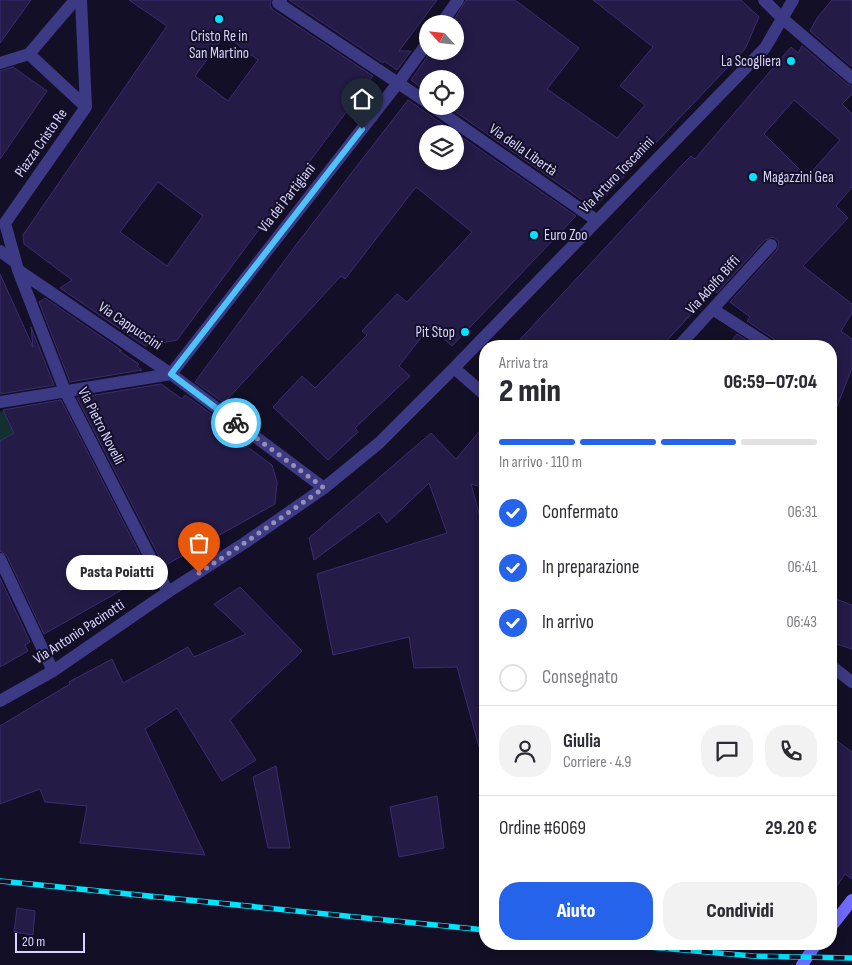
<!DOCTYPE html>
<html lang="it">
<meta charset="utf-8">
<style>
:root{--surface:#fff;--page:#f2f2f3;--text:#2b2b33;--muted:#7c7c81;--line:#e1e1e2;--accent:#2563eb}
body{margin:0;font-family:"Sofia Sans Condensed",sans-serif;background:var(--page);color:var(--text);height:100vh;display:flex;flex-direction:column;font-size:19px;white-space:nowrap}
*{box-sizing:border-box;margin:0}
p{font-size:16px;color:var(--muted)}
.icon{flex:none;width:28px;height:28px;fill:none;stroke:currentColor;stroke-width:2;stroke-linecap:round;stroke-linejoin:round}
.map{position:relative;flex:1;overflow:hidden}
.details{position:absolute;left:479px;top:340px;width:358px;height:610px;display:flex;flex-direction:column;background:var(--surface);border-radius:20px;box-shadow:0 2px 12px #0003}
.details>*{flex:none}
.needle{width:32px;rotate:297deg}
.tools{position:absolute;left:419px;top:15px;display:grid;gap:10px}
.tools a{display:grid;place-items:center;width:45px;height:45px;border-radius:50%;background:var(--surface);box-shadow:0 2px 12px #0003;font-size:25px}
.scale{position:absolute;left:15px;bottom:12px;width:70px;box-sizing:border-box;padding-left:5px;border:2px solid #d9d4ff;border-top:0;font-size:14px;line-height:18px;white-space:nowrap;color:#d9d4ff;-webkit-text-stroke:4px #130f26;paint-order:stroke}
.pin{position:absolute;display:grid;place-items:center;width:42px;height:42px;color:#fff;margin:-51px -21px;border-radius:50% 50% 50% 0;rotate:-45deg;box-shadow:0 0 5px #0007}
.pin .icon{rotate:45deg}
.courier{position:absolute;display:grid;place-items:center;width:50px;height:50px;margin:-25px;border:4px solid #4fc3f7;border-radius:50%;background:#fff;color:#222;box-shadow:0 1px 6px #0007}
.bubble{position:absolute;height:35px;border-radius:18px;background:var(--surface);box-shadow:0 2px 12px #0003;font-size:16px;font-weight:800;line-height:35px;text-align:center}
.summary em{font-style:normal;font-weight:800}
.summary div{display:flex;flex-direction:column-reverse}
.summary{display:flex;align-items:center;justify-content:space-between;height:85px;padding:0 20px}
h1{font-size:32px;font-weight:800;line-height:38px}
.bar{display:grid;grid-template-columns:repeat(4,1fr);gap:8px 5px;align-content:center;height:60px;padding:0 20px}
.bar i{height:6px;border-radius:4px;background:var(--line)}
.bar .selected{background:var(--accent)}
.bar p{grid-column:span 4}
.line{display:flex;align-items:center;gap:12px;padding:0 20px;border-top:1px solid var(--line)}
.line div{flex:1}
.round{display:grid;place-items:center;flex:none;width:52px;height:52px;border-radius:20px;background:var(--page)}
ol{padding:0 20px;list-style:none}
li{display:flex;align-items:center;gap:15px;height:55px}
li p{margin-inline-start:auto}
li .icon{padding:5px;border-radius:50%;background:var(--accent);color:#fff;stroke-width:4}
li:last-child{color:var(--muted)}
li i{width:28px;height:28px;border:2px solid var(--line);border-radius:50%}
.action{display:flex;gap:10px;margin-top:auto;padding:10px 20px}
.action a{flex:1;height:58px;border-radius:20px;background:var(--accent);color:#fff;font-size:20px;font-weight:800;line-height:58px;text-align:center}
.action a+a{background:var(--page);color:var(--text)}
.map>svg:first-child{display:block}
</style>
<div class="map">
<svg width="852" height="965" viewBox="0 0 852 965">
<rect width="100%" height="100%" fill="#130f26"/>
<path fill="#12302f" d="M4,411L14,433L0,441V412Z"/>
<path fill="#241b47" stroke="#3b2d73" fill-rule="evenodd" d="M0,0H31L0,43Z
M129,0H271L270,6L273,10L373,76L177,340L145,346L60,288L72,280L24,244L23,235L167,26ZM225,35L258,60L228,101L195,76ZM158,182L203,216L167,266L120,232Z
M289,0H437L399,51H411L397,70L384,61L383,63Z
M466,0H515L579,48L547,89L617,138L645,105L620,86L653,47L593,0H741L759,17L745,49L594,208L447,106H455V79H428V93L411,80L431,51H455V18Z
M832,0H852V67L810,31L817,18Z
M802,46L847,84L852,86V94L842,104L852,114V187L836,206L848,218L803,266L852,304V313L841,331L852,339V368L831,422L830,421V346H778L774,339L747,321L750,317L730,302L777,250L779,242L773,237L765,240L717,293L713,290L662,346H514L684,163L691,156L695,159L791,47L798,53ZM794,100L840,140L807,177L764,134Z
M13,67L47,91L0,159V71Z
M408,100L576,216L452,346L430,326L399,366L410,376L355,428L358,432L328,460L273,407L302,376L315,388L367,335L362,331L397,294L407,302L472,232L416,187L345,279L341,276L224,403L195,382L296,245ZM428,134H455V161H428Z
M0,274L33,347L31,327L54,385L0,394Z
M45,298L122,351H119L139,364L137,366L142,370L70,382L39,302Z
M737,334L755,346H728Z
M161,384L182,399L185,395L213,415L209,419L272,465L277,482L275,504L164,566L77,398Z
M61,400L150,574L44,634L7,556L0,551V441L14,433L3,410Z
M485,425V488L471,484L485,535V747H479L457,667L414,668L409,637L333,655L317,574L447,533L429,483L387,523L379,512L314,560L309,538L431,433L456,459Z
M0,578L30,642L25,645L28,651L0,667Z
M240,587L302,651L230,720L256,760L222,781L177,708L145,729L205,855L80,843L87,806L45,802L40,789L0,804V726L70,684L69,682L112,659L123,683L188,647L194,657L246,634L214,604Z
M830,597L852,605V649L830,642Z
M830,736L852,752V879L845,874L830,896Z
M276,766L290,848H268L253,777Z
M437,796L444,848L399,857L390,807Z
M17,908L35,911L33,935L14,932Z"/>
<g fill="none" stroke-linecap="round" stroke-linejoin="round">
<path stroke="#3d3a85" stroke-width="12" d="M81,0L86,107L5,223L18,270L171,374L324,488
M281,0L278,3L428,103
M764,0L783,19L852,78
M441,24L458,0
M29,54L86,107
M29,54L75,0
M0,63L29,54
M432,106L596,220
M0,251L15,262
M18,270L65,391L168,592
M714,310L770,346
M679,346L771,245
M0,402L171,374L398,83L428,42
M0,559L53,671"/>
<path stroke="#3d3a85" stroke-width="12" d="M454,368L485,395
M830,665L852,682
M0,701L53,671L168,592L246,542L324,488L379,443L454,368L765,48L793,0"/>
<path stroke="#6f6bff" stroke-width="12" d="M830,928L852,900
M802,965L816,944"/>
<g stroke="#00e5ff" stroke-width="5.5">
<path id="rail" d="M0,881L485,930
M614,944L753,956L852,958"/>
</g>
<use href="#rail" stroke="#130f26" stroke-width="4" stroke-dasharray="11" stroke-linecap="butt"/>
</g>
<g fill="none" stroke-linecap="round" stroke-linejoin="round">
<path stroke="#948fb3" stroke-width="5" stroke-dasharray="0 9" d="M199,573L246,542L324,488L236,423"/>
<path stroke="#4fc3f7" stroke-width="6" d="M236,423L171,374L362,129"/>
</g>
<g fill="#00e5ff" stroke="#130f26" stroke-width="2">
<circle cx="219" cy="19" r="5"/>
<circle cx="791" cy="61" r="5"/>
<circle cx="753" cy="177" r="5"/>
<circle cx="534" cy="235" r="5"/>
<circle cx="465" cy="332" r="5"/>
</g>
<g text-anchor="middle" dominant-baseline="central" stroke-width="4" stroke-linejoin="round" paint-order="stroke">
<g font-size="15" fill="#d9d4ff" stroke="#130f26" text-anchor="end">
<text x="219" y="36" text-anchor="middle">Cristo Re in<tspan x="219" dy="17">San Martino</tspan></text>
<text x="781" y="61">La Scogliera</text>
<text x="763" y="177" text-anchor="start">Magazzini Gea</text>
<text x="544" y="235" text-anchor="start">Euro Zoo</text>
<text x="455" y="332">Pit Stop</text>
</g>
<g font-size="15" fill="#d9d4ff" stroke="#130f26">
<text transform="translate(41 143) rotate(-55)">Piazza Cristo Re</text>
<text transform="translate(523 150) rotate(35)">Via della Libertà</text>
<text transform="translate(617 175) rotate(-46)">Via Arturo Toscanini</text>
<text transform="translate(287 198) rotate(-52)">Via dei Partigiani</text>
<text transform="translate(713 285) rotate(-48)">Via Adolfo Biffi</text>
<text transform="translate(130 326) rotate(34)">Via Cappuccini</text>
<text transform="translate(101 426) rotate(63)">Via Pietro Novelli</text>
<text transform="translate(79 632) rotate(-33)">Via Antonio Pacinotti</text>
</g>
</g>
</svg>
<div class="tools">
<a><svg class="needle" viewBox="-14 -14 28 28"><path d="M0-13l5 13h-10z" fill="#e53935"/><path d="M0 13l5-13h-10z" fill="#7c7c81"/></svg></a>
<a><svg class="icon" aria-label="locate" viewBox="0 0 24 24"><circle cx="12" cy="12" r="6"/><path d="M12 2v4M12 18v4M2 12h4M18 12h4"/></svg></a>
<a><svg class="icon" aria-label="layers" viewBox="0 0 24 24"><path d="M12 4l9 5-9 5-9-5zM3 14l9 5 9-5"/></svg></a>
</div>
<div class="scale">20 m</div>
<div class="pin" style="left:199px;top:573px;background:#ea580c"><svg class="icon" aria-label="bag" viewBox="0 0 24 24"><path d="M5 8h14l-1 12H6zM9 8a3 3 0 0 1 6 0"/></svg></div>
<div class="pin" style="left:362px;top:129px;background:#1f2937"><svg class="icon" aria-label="home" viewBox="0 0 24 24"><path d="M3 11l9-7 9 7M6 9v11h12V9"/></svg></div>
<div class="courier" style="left:236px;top:423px"><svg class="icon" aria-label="bike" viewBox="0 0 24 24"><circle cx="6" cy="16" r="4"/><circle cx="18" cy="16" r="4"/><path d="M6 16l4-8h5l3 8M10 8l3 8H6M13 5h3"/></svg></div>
<div class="bubble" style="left:66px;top:555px;width:102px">Pasta Poiatti</div>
<section class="details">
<div class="summary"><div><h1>2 min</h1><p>Arriva tra</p></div><em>06:59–07:04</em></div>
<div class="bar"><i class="selected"></i><i class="selected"></i><i class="selected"></i><i></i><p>In arrivo · 110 m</p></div>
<ol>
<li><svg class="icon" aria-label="check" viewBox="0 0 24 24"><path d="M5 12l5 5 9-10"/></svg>Confermato<p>06:31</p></li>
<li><svg class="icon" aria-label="check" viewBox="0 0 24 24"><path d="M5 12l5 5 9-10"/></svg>In preparazione<p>06:41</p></li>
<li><svg class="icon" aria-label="check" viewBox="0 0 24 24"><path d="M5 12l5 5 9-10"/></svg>In arrivo<p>06:43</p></li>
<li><i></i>Consegnato</li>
</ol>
<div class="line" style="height:90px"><a class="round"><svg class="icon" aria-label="person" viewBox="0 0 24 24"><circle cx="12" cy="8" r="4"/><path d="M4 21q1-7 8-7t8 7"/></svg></a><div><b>Giulia</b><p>Corriere · 4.9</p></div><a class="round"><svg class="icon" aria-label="chat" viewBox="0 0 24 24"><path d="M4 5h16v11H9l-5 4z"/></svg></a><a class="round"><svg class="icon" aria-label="phone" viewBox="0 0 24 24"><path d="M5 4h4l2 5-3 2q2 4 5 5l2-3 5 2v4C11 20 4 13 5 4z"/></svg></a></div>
<div class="line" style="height:65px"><div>Ordine #6069</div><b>29.20 €</b></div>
<div class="action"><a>Aiuto</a><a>Condividi</a></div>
</section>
</div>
